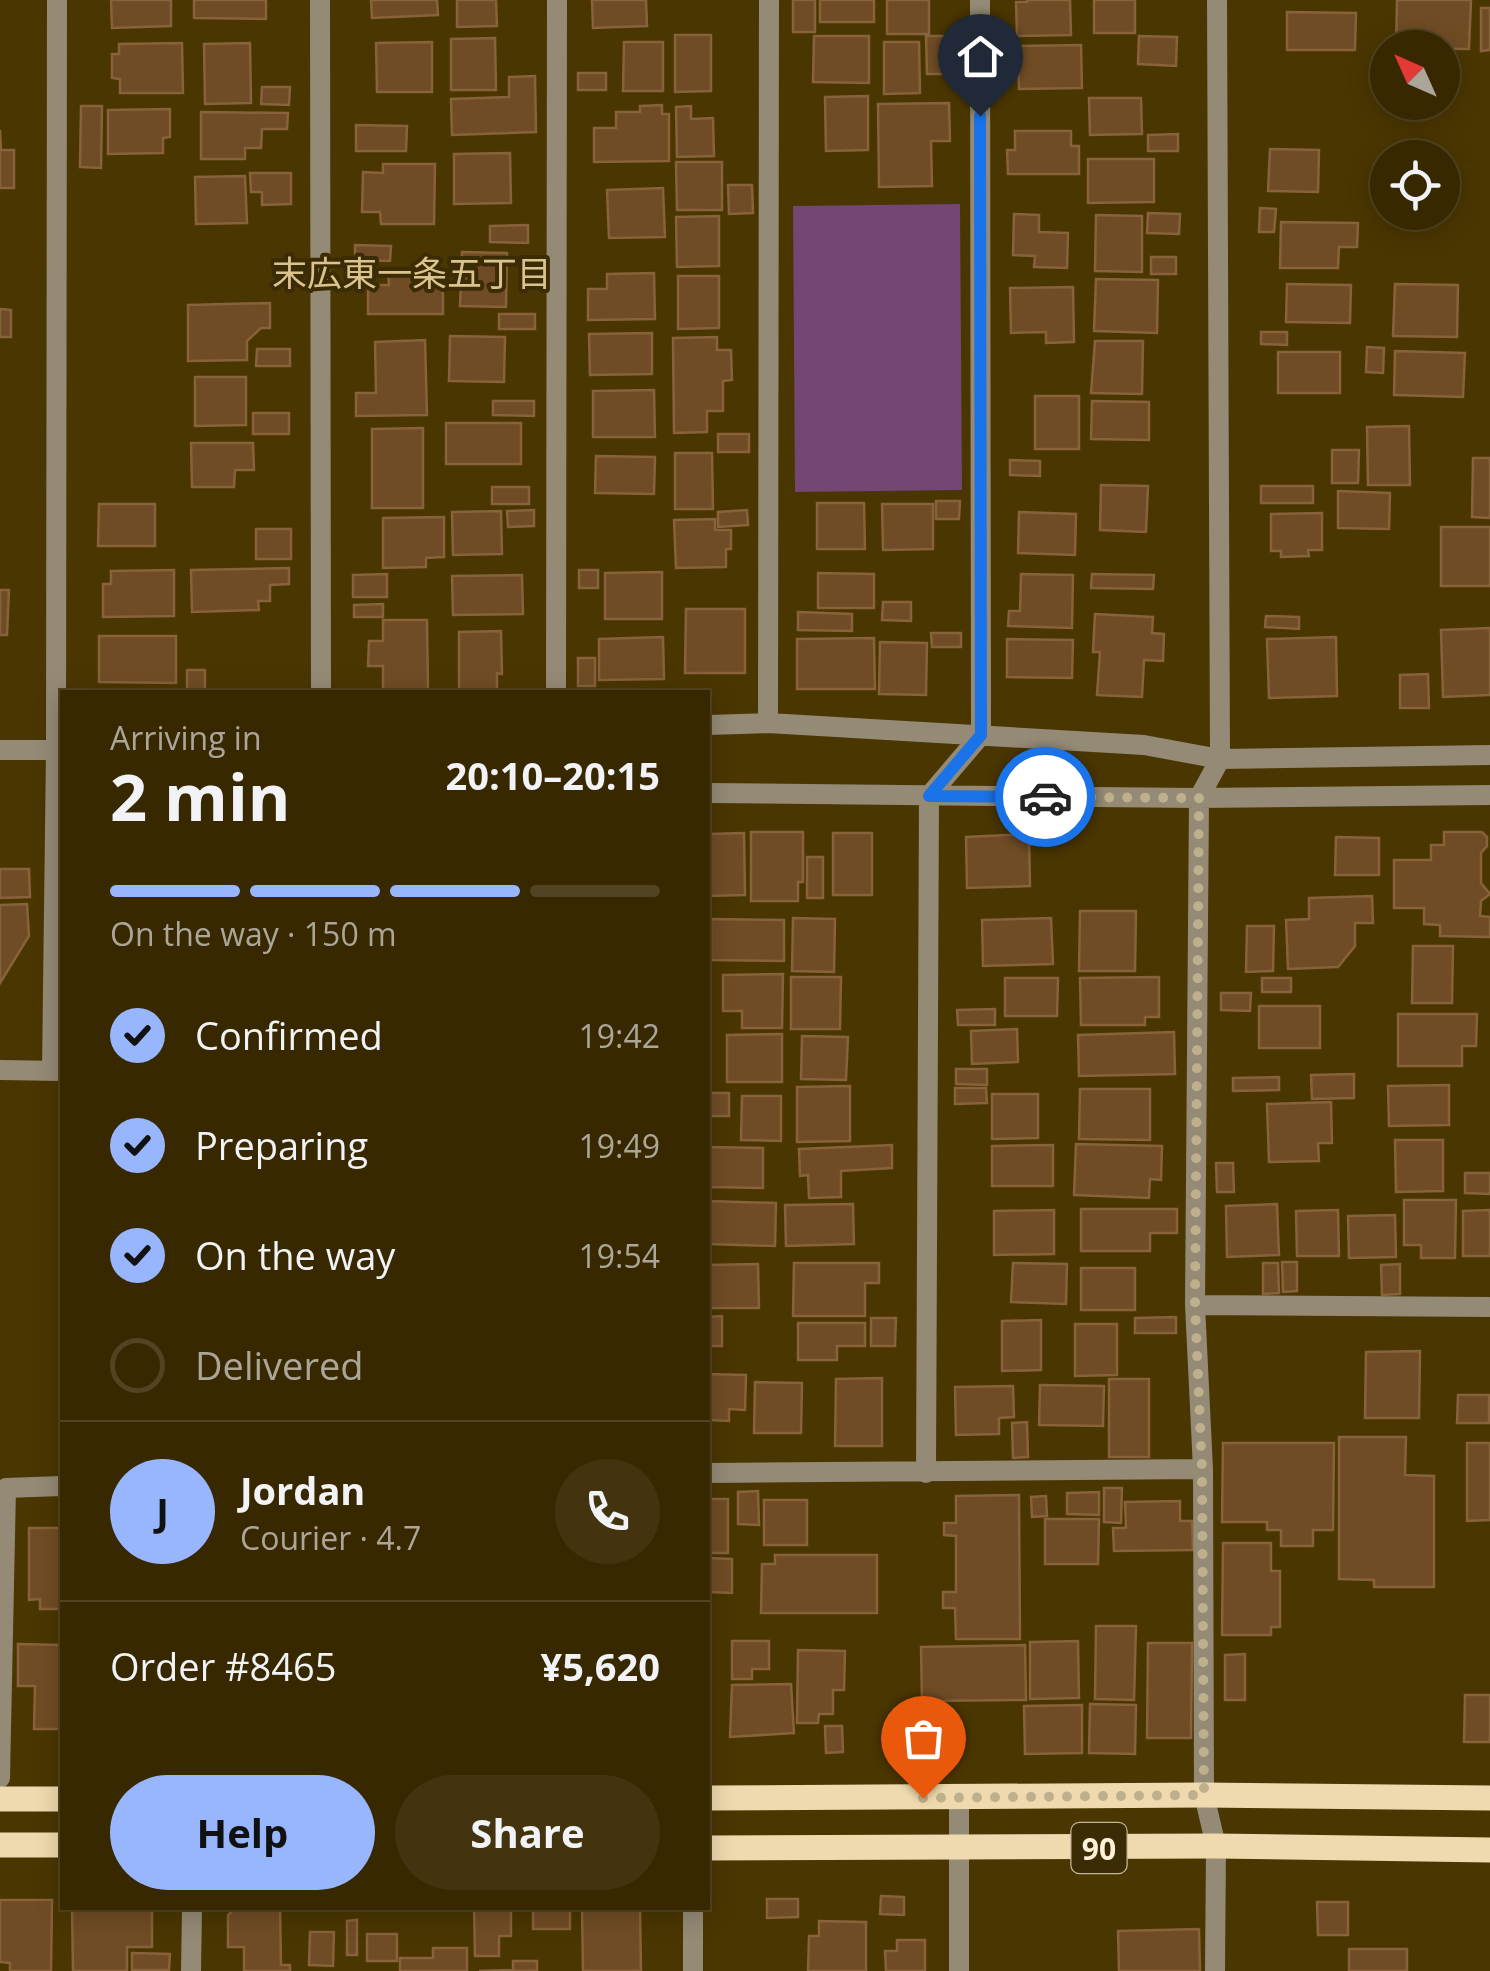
<!DOCTYPE html>
<meta charset="utf-8">
<style>
:root{--surface:#382800;--page:#43340f;--text:#f1f3f6;--muted:#aba699;--line:#524422;--accent:#97b6fd}
body{margin:0;font-family:"Open Sans","Noto Sans JP",sans-serif;background:var(--page);color:var(--text);height:100vh;display:flex;flex-direction:column;font-size:38px;white-space:nowrap}
*{box-sizing:border-box;margin:0}
p{font-size:32px;color:var(--muted)}
.icon{flex:none;width:55px;height:55px;fill:none;stroke:currentColor;stroke-width:2;stroke-linecap:round;stroke-linejoin:round}
.map{position:relative;flex:1;overflow:hidden}
.side{position:absolute;left:60px;top:690px;width:650px;height:1220px;display:flex;flex-direction:column;background:var(--surface);border-radius:0px;box-shadow:0 5px 25px #0003,0 0 0 2px var(--line)}
.side>*{flex:none}
.needle{width:65px;rotate:315deg}
.buttons{position:absolute;left:1370px;top:30px;display:grid;gap:20px}
.buttons a{display:grid;place-items:center;width:90px;height:90px;border-radius:50%;background:var(--surface);box-shadow:0 5px 25px #0003,0 0 0 2px var(--line);font-size:50px}
.pin{position:absolute;display:grid;place-items:center;width:85px;height:85px;color:#fff;margin:-102px -42px;border-radius:50% 50% 50% 0;rotate:-45deg;box-shadow:0 0 10px #0007}
.pin .icon{rotate:45deg}
.courier{position:absolute;display:grid;place-items:center;width:100px;height:100px;margin:-50px;border:8px solid #1a73e8;border-radius:50%;background:#fff;color:#222;box-shadow:0 2px 12px #0007}
.head em{font-style:normal;font-weight:700}
.head div{display:flex;flex-direction:column-reverse}
.head{display:flex;align-items:center;justify-content:space-between;height:170px;padding:0 50px}
h1{font-size:65px;font-weight:700;line-height:75px}
.bar{display:grid;grid-template-columns:repeat(4,1fr);gap:15px 10px;align-content:center;height:120px;padding:0 50px}
.bar i{height:12px;border-radius:8px;background:var(--line)}
.bar .current{background:var(--accent)}
.bar p{grid-column:span 4}
.line{display:flex;align-items:center;gap:25px;padding:0 50px;border-top:2px solid var(--line)}
.line div{flex:1}
.round{display:grid;place-items:center;flex:none;width:105px;height:105px;border-radius:52px;background:var(--page)}
ol{padding:0 50px;list-style:none}
li{display:flex;align-items:center;gap:30px;height:110px}
li p{margin-inline-start:auto}
li .icon{padding:10px;border-radius:50%;background:var(--accent);color:#111;stroke-width:4}
li:last-child{color:var(--muted)}
li i{width:55px;height:55px;border:5px solid var(--line);border-radius:50%}
.button{display:flex;gap:20px;margin-top:auto;padding:20px 50px}
.button a{flex:1;height:115px;border-radius:60px;background:var(--accent);color:#111;font-size:40px;font-weight:700;line-height:115px;text-align:center}
.button a+a{background:var(--page);color:var(--text)}
.map>svg:first-child{display:block}
</style>
<div class="map">
<svg width="1490" height="1971" viewBox="0 0 1490 1971">
<rect width="100%" height="100%" fill="#4a3600"/>
<path fill="#734674" d="M960,204L962,490L795,492L793,206Z"/>
<path fill="#6f4c25" stroke="#87623b" stroke-width="2.5" d="M111,0H171V26L112,28Z
M194,0H266V19L194,18Z
M371,0H437L438,15L372,18Z
M457,0H496L497,26L457,27Z
M592,0H646L647,26L593,28Z
M793,0H815V32H793Z
M820,0H874V22H820Z
M887,0H929V34H887Z
M1027,0H1070L1071,35L1017,36L1016,2H1027Z
M1094,0H1135V33H1094Z
M1397,0H1471L1469,49L1396,48Z
M1481,8H1490V50L1481,51Z
M1287,12L1356,13L1355,50H1287Z
M675,35H711V91L675,92Z
M814,36H869V83L813,82Z
M926,36H960L961,74H927Z
M1139,36L1177,37L1176,66L1138,64Z
M495,38L496,90H451V39Z
M432,42V92H377L376,43Z
M624,42H663V91H623Z
M884,42H919L920,93L884,94Z
M182,43L183,93H120V79L112,78V54H119V44Z
M250,43L251,103L205,104L204,44Z
M1081,45L1082,88L1019,89L1018,46Z
M578,73H606V90H578Z
M535,76L536,132L452,135L451,99L509,97V77Z
M262,87H290L289,105L261,104Z
M868,96V150L826,151L825,97Z
M1089,98H1141L1142,134L1090,135Z
M949,103L950,141H931L932,186L879,187L878,104Z
M662,105V114H669V161L594,162V128H616V112H640V106Z
M81,106H102L101,168L80,167Z
M691,106V119L713,118L714,156L677,157L676,107Z
M170,109V137L163,138V153L108,154V110Z
M201,112L288,113L287,129H262L261,148H245V159H201Z
M356,125L407,126L406,151H356Z
M0,130L1,150H14V188H0Z
M1015,131H1071V146H1079V174H1008L1007,150H1015Z
M1178,134V151H1148V135Z
M1270,149L1319,150L1318,192L1268,191Z
M510,153L511,203L454,204V154Z
M1088,159H1154V202L1088,203Z
M676,162H722V210H677Z
M383,164H435L434,224H381L380,212H362L363,172L383,173Z
M250,173H291V204L262,205V192H251Z
M245,176L247,223L196,224L195,177Z
M728,185H752L753,213L729,214Z
M663,188L665,237L609,238L607,190Z
M1260,208L1276,209L1274,232H1259Z
M1148,213L1180,214L1179,234L1147,233Z
M1014,214L1039,215V232L1068,233L1067,268L1034,267L1035,256L1013,255Z
M1096,215L1142,216V272L1095,271Z
M719,216V266L677,267L676,217Z
M1281,222L1358,223L1357,247H1339L1338,268H1280Z
M528,225V243L490,242V226Z
M355,245L391,246L390,261L355,260Z
M462,252L507,253L506,307L460,306Z
M1151,257H1176V274H1151Z
M654,273L655,319L588,320V289H607V274Z
M388,274H443V314H368V285H389Z
M678,276H719V328L678,329Z
M1096,279L1158,280L1157,333L1094,331Z
M1287,284L1351,285L1350,323L1286,322Z
M1395,284L1458,285L1457,337L1393,336Z
M1073,287L1074,342L1046,343V332L1011,333L1010,288Z
M270,303V328H261L247,341V360L188,361V305Z
M0,309L11,310V337H0Z
M499,314H535V329H499Z
M1261,332H1287V345L1261,344Z
M652,333V374L590,375L589,334Z
M450,336L505,337L504,382L449,381Z
M717,337V350H731L732,380L723,381V411H707V432L674,433L673,338Z
M425,340L427,415L356,416V393H376L375,342Z
M1095,341H1143L1142,394L1091,393Z
M1367,347L1384,348L1383,373L1366,372Z
M257,349H290V366H256Z
M1395,351L1465,353L1463,397L1394,395Z
M1278,352H1340V393H1278Z
M195,377H246V425L195,426Z
M654,390L655,437H593V391Z
M1035,396H1079V449H1035Z
M493,401H534V416L493,415Z
M1092,401L1149,402V440L1091,439Z
M253,413H289V434H253Z
M446,423H521V464H446Z
M1409,426L1410,485H1368L1367,427Z
M423,428V508H372V429Z
M718,434H749V452H718Z
M191,443H253L254,470H235L234,487H192Z
M1332,450H1359L1358,483H1332Z
M675,453H712L713,509H675Z
M596,456L655,457L654,494L595,493Z
M1473,458H1490V518L1472,517Z
M1010,460L1040,461V476L1010,475Z
M1101,485L1148,486L1146,532L1100,530Z
M1261,486H1313V503H1261Z
M492,487H529V504H492Z
M1338,491L1390,493L1389,529L1338,528Z
M936,501H960L959,519H936Z
M817,503H864L865,549H817Z
M99,504H155V546H98Z
M882,504H933V549L883,550Z
M534,510V526L508,527L507,511Z
M747,510L748,525L718,527V512Z
M501,511L502,554L453,555L452,512Z
M1019,512L1076,514L1075,555L1018,553Z
M1322,513V550H1308L1309,556L1281,557V551H1271V514Z
M444,517V557L426,558V567L383,568V518Z
M715,519V530H731V549H726V567L676,568L674,520Z
M1441,527H1490V586H1441Z
M256,529H291V559H256Z
M289,568V584L270,585V601H258L259,610L192,612L191,570Z
M174,570V616L103,617V584H111V571Z
M579,570H598V588H579Z
M662,572V619H605V573Z
M818,573L874,574V608H818Z
M387,574V597H353V575Z
M1021,574L1073,575L1072,628L1008,626L1009,611H1020Z
M1092,574L1154,575L1153,589L1091,588Z
M522,575L523,614L453,615L452,576Z
M0,590H9L7,635H0Z
M883,602H911V621L882,620Z
M383,604V617H354V605Z
M686,609H745V673H685Z
M798,612L852,614V631L798,630Z
M1095,614L1153,617L1152,633L1164,634L1163,661L1144,660L1142,697L1097,695L1100,652H1093Z
M1266,616L1299,617V629L1265,627Z
M383,620H427L428,690L383,689V666H368L369,641H383Z
M1490,628V695L1443,697L1441,630Z
M501,631L502,674L497,673V692H459V632Z
M931,633H961V647H932Z
M99,636H176V683L99,682Z
M663,637L664,679L599,680V639Z
M1336,637L1337,696L1269,698L1267,639Z
M874,638L875,689H797V639Z
M1007,639L1073,640L1072,678L1007,677Z
M880,642L927,643L926,695L879,694Z
M578,658H595V686H578Z
M187,670H205V692H187Z
M1428,674L1429,708H1400V675Z
M751,832H803V882H798V901H751Z
M1444,832H1482L1487,837V846L1481,853V883L1490,894L1481,901L1480,916L1490,917V937L1440,936V925L1424,924V908H1394V860H1431V845H1444Z
M744,833L745,895L708,896V834Z
M833,833H872V895H833Z
M1029,834L1030,886L967,888L966,837Z
M1336,837L1379,838V875H1335Z
M807,857H823V898H807Z
M0,869H29L30,897L0,898Z
M1372,896L1373,923H1355V946L1338,967L1288,969L1286,920L1309,919V898Z
M27,904L29,936L0,983V905Z
M1080,911H1136L1135,971H1079Z
M793,918L835,919L834,972L792,971Z
M1051,918L1053,964L983,966L982,920Z
M711,919L784,920V961L711,960Z
M1247,926H1274L1273,971L1246,972Z
M1413,946H1453L1452,1003H1412Z
M783,974L782,1028H742V1011H723V975Z
M791,977H841L840,1029H791Z
M1159,977V1017H1145V1025H1081L1080,978Z
M1005,978H1058L1057,1016H1005Z
M1262,978H1291V992H1262Z
M1221,993H1251L1250,1011L1221,1010Z
M1259,1006H1320V1048H1259Z
M995,1009V1025H958L957,1010Z
M1398,1014H1477L1476,1046H1462V1066H1398Z
M1017,1029L1018,1062L972,1064L971,1031Z
M1174,1032L1175,1074L1079,1076L1078,1035Z
M782,1034V1082H727V1035Z
M802,1036L848,1037L846,1080L801,1079Z
M956,1069H987V1085L956,1084Z
M1354,1074V1098L1312,1099L1311,1075Z
M1279,1077V1090L1233,1091V1078Z
M1449,1085V1125L1389,1126L1388,1086Z
M850,1086V1141L797,1142V1087Z
M955,1088H986L987,1103L955,1104Z
M1080,1089H1150V1140L1079,1139Z
M708,1093H729V1116H708Z
M992,1094H1038V1138L992,1139Z
M742,1096H781V1141L741,1140Z
M1331,1102L1332,1143H1318L1319,1161L1269,1162L1267,1104Z
M1395,1140H1443V1191L1396,1192Z
M1076,1144L1162,1146L1161,1180L1150,1179L1149,1198L1074,1195Z
M892,1145V1168L841,1171V1197L809,1198L808,1175L800,1176L799,1149Z
M1053,1145V1186H992V1146Z
M708,1147L763,1148V1188L708,1187Z
M1216,1163H1233L1234,1192H1217Z
M1465,1173H1490V1194L1465,1193Z
M1404,1200H1456L1455,1258H1421V1245H1404Z
M708,1201L776,1203L775,1246L708,1244Z
M853,1204L854,1244L786,1246L785,1205Z
M1277,1204L1279,1255L1227,1257L1226,1206Z
M1081,1209H1177V1233H1150V1251H1081Z
M1054,1210V1254L994,1255V1211Z
M1338,1210L1339,1256H1297L1296,1211Z
M1490,1210V1256H1463V1211Z
M1395,1215L1396,1257L1349,1258L1348,1216Z
M1282,1262H1297V1291L1283,1292Z
M794,1263H879V1283H865V1316H793Z
M1013,1263L1067,1264L1066,1304L1011,1302Z
M1263,1263H1278L1279,1293L1263,1294Z
M758,1264L759,1308H708V1265Z
M1400,1264V1294L1382,1295L1381,1265Z
M1081,1268H1135V1310H1081Z
M722,1316V1346H708V1317Z
M1176,1317V1333H1135V1318Z
M871,1318H896L895,1346H871Z
M1041,1320V1370L1002,1371V1321Z
M798,1323H865V1346H837V1360H798Z
M1075,1324H1117V1375L1075,1376Z
M1420,1351L1419,1418H1365L1366,1352Z
M708,1374L746,1375L745,1410L729,1409V1421L708,1420Z
M882,1378V1446H835L836,1379Z
M1109,1379H1149V1457H1109Z
M755,1382L802,1383L801,1433H754Z
M1040,1385L1104,1386L1103,1426L1039,1425Z
M1013,1386L1014,1417L999,1418V1434L956,1435L955,1387Z
M1458,1395H1489V1423H1457Z
M1027,1422L1028,1457L1013,1458L1012,1423Z
M1339,1437H1406L1405,1475L1434,1476V1587H1374V1580L1339,1579Z
M1223,1443H1334L1333,1530H1313V1546H1281V1530H1267V1522H1222Z
M1467,1443H1490V1520L1467,1521Z
M1104,1488H1122L1121,1523L1104,1522Z
M758,1491L759,1525L738,1524V1492Z
M1099,1492V1515L1067,1514V1493Z
M1019,1495L1020,1639H956L955,1608H943V1592H956V1536L944,1535V1523H956V1496Z
M1046,1496L1047,1516L1032,1517L1031,1497Z
M708,1499H728V1553H708Z
M764,1500H807V1545H764Z
M1180,1501V1521H1192L1193,1550L1114,1551L1113,1528H1126L1125,1502Z
M1045,1519H1099L1098,1564H1045Z
M29,1528H62V1609H40V1599L29,1600Z
M1223,1543H1271V1571H1280V1627H1271V1635H1222Z
M775,1555H877V1613H761L762,1564H775Z
M708,1558L732,1559V1593L708,1592Z
M1096,1626H1136L1134,1700L1095,1699Z
M732,1641H769V1669H752V1679H732Z
M1078,1641L1079,1698L1030,1699V1642Z
M1148,1643H1192L1191,1738H1147Z
M18,1644L62,1645V1729H34L35,1686H18Z
M1025,1645L1026,1700L922,1701L921,1647Z
M798,1650L845,1651L844,1690H833V1714H819L818,1723H797Z
M1245,1654V1700H1225V1655Z
M791,1684L794,1733L730,1737L732,1685Z
M1465,1695H1490V1742H1464Z
M1090,1704L1136,1705L1135,1754L1089,1753Z
M1082,1705V1753L1025,1754L1024,1706Z
M825,1726H842L843,1752L826,1753Z
M881,1896L904,1897V1915L880,1914Z
M767,1899H798V1917L767,1918Z
M0,1900H52L51,1971H10V1963L0,1962Z
M1317,1902H1348V1935H1318Z
M72,1908H152V1947H127V1971H73Z
M236,1908H280L281,1965H290V1971H244V1947H228V1915Z
M474,1908H511V1936H499V1956H475Z
M533,1908H570V1929H533Z
M582,1908H640L641,1971H583Z
M357,1920V1955H347V1921Z
M819,1921L866,1922V1971H808L809,1936H819Z
M1199,1929L1200,1971H1119L1118,1931Z
M310,1932H334L333,1966L309,1965Z
M367,1934H397V1961H367Z
M897,1940H925V1971H886L885,1951H897Z
M433,1948H467V1971H400V1958H433Z
M1349,1949H1407V1971H1349Z
M132,1953L170,1954L169,1970H132Z
M513,1961H537V1971H479L513,1970Z"/>
<g fill="none" stroke-linecap="round" stroke-linejoin="round">
<path stroke="#948a75" stroke-width="20" d="M320,0L321,692
M556,692L557,0
M768,723L769,0
M708,725L768,723L1144,745L1220,759L1490,755
M0,750H62
M708,793L1199,798L1490,795
M0,1070L62,1071
M52,1071L56,750L57,0
M1195,1305L1490,1307
M708,1473L1203,1469
M926,1473L929,796L981,735L980,0
M0,1778L6,1488L62,1486
M191,1971L192,1908
M693,1971V1908
M959,1971V1798
M1215,1971L1216,1846L1204,1795L1203,1469L1195,1305L1199,798L1220,759L1217,0"/>
<path stroke="#eedaae" stroke-width="25" d="M708,1798L1204,1795L1490,1798
M0,1799H62
M0,1845H62
M708,1848L1216,1846L1490,1850"/>
</g>
<g fill="none" stroke-linecap="round" stroke-linejoin="round">
<path stroke="#bfb08d" stroke-width="10" stroke-dasharray="0 18" d="M923,1798L1204,1795L1202,1470L1195,1305L1199,798L1045,797"/>
<path stroke="#1a73e8" stroke-width="12" d="M980,116L981,735L929,796L1045,797"/>
</g>
<g text-anchor="middle" dominant-baseline="central" stroke-width="8" stroke-linejoin="round" paint-order="stroke">
<rect fill="#3c2c05" stroke="#c4b799" stroke-width="2.5" x="1071.5" y="1823" width="55" height="50" rx="8"/>
<g font-size="30" font-weight="bold" fill="#fef2d9">
<text x="1099" y="1848">90</text>
</g>
<g font-size="35" fill="#dbc390" stroke="#3c2c05">
<text x="412" y="272">末広東一条五丁目</text>
</g>
</g>
</svg>
<div class="buttons">
<a><svg class="needle" viewBox="-14 -14 28 28"><path d="M0-13l5 13h-10z" fill="#e53935"/><path d="M0 13l5-13h-10z" fill="#aba699"/></svg></a>
<a><svg class="icon" aria-label="locate" viewBox="0 0 24 24"><circle cx="12" cy="12" r="6"/><path d="M12 2v4M12 18v4M2 12h4M18 12h4"/></svg></a>
</div>
<div class="pin" style="left:923px;top:1798px;background:#ea580c"><svg class="icon" aria-label="bag" viewBox="0 0 24 24"><path d="M5 8h14l-1 12H6zM9 8a3 3 0 0 1 6 0"/></svg></div>
<div class="pin" style="left:980px;top:116px;background:#1f2937"><svg class="icon" aria-label="home" viewBox="0 0 24 24"><path d="M3 11l9-7 9 7M6 9v11h12V9"/></svg></div>
<div class="courier" style="left:1045px;top:797px"><svg class="icon" aria-label="car" viewBox="0 0 24 24"><path d="M5 17H2v-5l4-1 3-4h7l3 4 3 1v5h-3M9 17h6M6 11h13"/><circle cx="7" cy="17" r="2"/><circle cx="17" cy="17" r="2"/></svg></div>
<section class="side">
<div class="head"><div><h1>2 min</h1><p>Arriving in</p></div><em>20:10–20:15</em></div>
<div class="bar"><i class="current"></i><i class="current"></i><i class="current"></i><i></i><p>On the way · 150 m</p></div>
<ol>
<li><svg class="icon" aria-label="check" viewBox="0 0 24 24"><path d="M5 12l5 5 9-10"/></svg>Confirmed<p>19:42</p></li>
<li><svg class="icon" aria-label="check" viewBox="0 0 24 24"><path d="M5 12l5 5 9-10"/></svg>Preparing<p>19:49</p></li>
<li><svg class="icon" aria-label="check" viewBox="0 0 24 24"><path d="M5 12l5 5 9-10"/></svg>On the way<p>19:54</p></li>
<li><i></i>Delivered</li>
</ol>
<div class="line" style="height:180px"><b class="round" style="background:var(--accent);color:#111">J</b><div><b>Jordan</b><p>Courier · 4.7</p></div><a class="round"><svg class="icon" aria-label="phone" viewBox="0 0 24 24"><path d="M5 4h4l2 5-3 2q2 4 5 5l2-3 5 2v4C11 20 4 13 5 4z"/></svg></a></div>
<div class="line" style="height:130px"><div>Order #8465</div><b>¥5,620</b></div>
<div class="button"><a>Help</a><a>Share</a></div>
</section>
</div>
